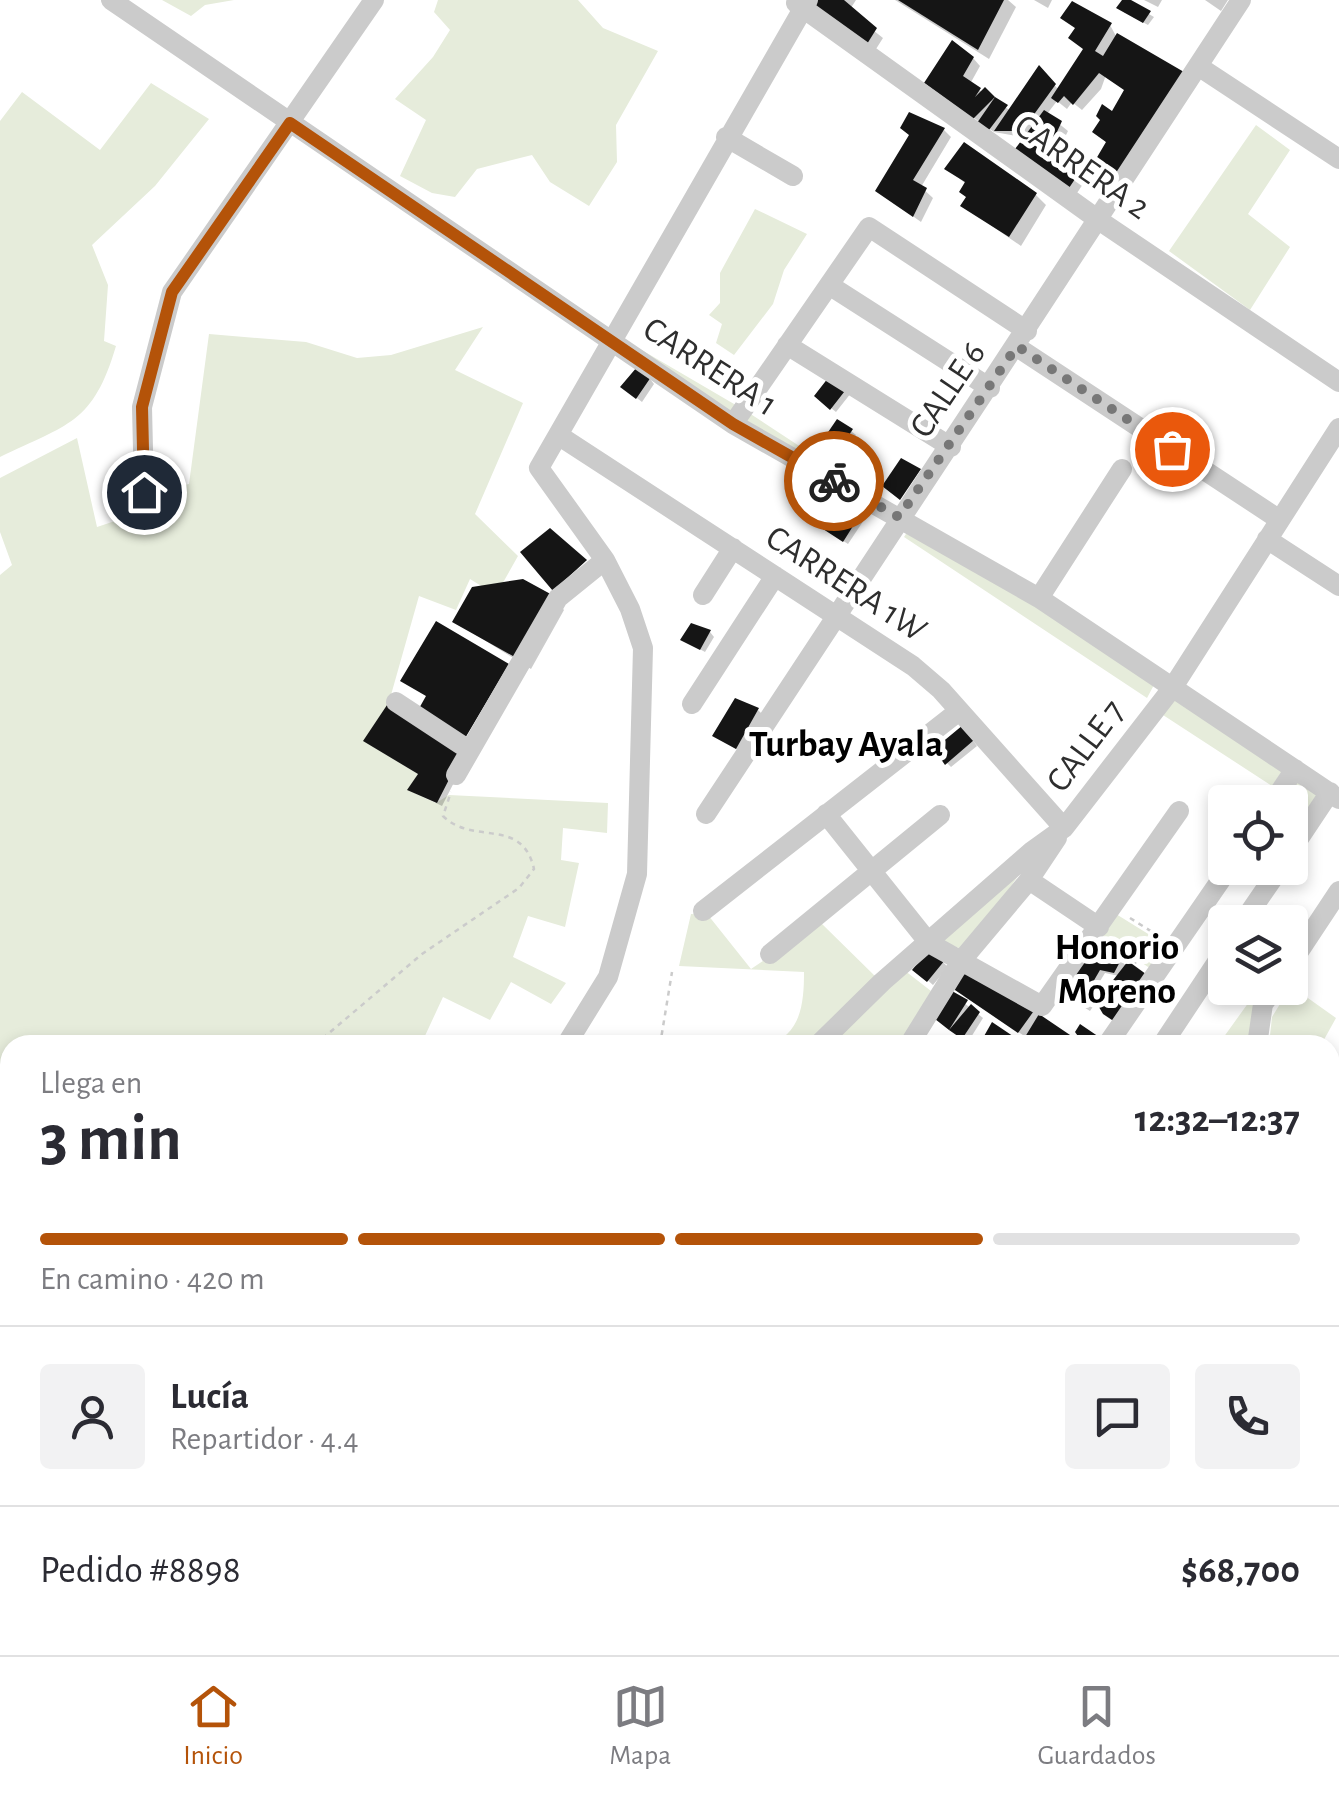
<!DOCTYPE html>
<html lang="es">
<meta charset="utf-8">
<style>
:root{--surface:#fff;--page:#f2f2f3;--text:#2b2b33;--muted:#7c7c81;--line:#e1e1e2;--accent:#b45309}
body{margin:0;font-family:"Alegreya Sans",sans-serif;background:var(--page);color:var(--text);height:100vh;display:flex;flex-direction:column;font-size:38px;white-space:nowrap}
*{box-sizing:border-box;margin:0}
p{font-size:32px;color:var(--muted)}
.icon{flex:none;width:55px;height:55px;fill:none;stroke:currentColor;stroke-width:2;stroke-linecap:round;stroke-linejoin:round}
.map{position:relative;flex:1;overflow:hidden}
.drawer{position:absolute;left:0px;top:1035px;width:1340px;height:620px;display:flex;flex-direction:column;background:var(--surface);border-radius:30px 30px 0 0;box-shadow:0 5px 15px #0003}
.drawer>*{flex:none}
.tools{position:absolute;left:1208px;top:785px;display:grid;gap:20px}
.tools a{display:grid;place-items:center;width:100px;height:100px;border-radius:10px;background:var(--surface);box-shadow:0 5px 15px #0003;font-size:50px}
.pin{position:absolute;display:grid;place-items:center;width:85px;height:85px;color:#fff;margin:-42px;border:5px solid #fff;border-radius:50%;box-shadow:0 2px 10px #0007}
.courier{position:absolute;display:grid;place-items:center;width:100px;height:100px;margin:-50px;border:8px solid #b45309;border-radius:50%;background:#fff;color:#222;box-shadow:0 2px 12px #0007}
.headline em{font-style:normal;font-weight:700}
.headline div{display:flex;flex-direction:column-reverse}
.headline{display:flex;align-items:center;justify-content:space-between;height:170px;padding:0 40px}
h1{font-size:65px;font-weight:700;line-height:75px}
.bar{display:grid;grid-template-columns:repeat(4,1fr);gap:15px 10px;align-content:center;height:120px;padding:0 40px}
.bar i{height:12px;border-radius:8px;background:var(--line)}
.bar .active{background:var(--accent)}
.bar p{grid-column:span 4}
.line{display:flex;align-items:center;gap:25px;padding:0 40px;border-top:2px solid var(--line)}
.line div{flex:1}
.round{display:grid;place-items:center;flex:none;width:105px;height:105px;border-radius:10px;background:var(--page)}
.dock{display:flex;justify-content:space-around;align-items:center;height:140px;border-top:2px solid var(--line);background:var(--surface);font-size:28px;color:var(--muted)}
.dock a{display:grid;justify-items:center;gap:5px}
.dock .active{color:var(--accent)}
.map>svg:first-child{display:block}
</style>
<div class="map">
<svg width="1339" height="1655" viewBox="0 0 1339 1655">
<rect width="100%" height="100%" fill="#fff"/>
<path fill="#e6ecdb" d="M162,0H234L205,5L191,16Z
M438,0H578L603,28L658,51L616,125L617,162L589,206L550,182L532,155L477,169L455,197L432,193L400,176L426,120L395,99L433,57L450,30L434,12Z
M151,83L209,119L155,186L92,245L108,285L104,341L116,346C93,424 68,424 0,457V121L22,92L100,150Z
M1256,125L1290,150L1248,214L1290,247L1250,310L1169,251Z
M755,209L807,234L784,270L773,304L734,355L716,343L722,324L709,315L720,303V273Z
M483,327L455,370L523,403L475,514L518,556L496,595L470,579L456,610L419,596L389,702L364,741L418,774L408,790L436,803L449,795L608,803L607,833L563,828L561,860L579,863L565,927L528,916L513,957L566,983L551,1004L511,982L490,1020L443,997L424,1038L435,1045H10V1645H672L683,1655H0V575L12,565L0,532V478L77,438L97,527L139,513L157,490L189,484L209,334L306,342L357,358L391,355Z
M628,342L746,411L898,511L889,523Z
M913,523L1155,683L1147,698L904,537Z
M1174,696L1284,768L1272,786L1163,715Z
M1293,779L1319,796L1308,813L1283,795Z
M1034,853L966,951L939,940Z
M691,914L708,915L751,969L820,922L878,979L809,1045H765C801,1037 804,1004 804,972L679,966Z
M1116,914L1166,945L1151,969L1101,935Z
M904,970L931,991L900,1045H832Z
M1291,986L1336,1018L1321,1045H1269L1272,1017Z
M1259,988H1266L1257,1045H1218Z
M1330,1339L1339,1342V1484L1330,1488Z
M778,1645H1112L1110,1655H782Z"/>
<path fill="#0003" fill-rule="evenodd" d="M820,0H856L849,11L883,38L876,49L824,13Z
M895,0H1008L1016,7L989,59Z
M1034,0H1052L1048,8Z
M1125,0L1154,17L1148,25L1124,12Z
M1144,0H1162L1158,7Z
M1205,0H1228L1221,11Z
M1063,18L1110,25L1116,36L1182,74L1118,201L1087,178L1077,193L1026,156L1027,138L994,132L934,90L973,58L980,66L970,84L1011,111L1039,69L1059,90L1085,50L1077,29ZM1106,75L1136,95L1095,132L1108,144L1094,164L1063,141L1068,131L1047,114L1057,101L1067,109L1072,102L1082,110L1101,89Z
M944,130L951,137L921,187L933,198L921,222L878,191Z
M948,169L1036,195L1046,205L1021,246L963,206L969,198L966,184Z
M832,377L851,393L836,412L821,400Z
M650,379L654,384L642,402L628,391Z
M851,431L856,435L841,459L828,448Z
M863,509L868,514L848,544L831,533Z
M554,599L564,610L531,669L455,622Z
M710,632L714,637L705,652L683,640Z
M758,710L762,714L741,752L715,736Z
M967,733L977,746L951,767L947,763Z
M466,759L442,806L410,790L420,775Z
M931,951L948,967L933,985L916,970Z
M1121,960L1127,967L1119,976L1105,973L1094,991L1076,977Z
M1070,983L1096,1002L1090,1011L1068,997Z
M953,994L983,1018L968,1042L942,1024Z
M964,996L1034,1010L1077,1045H1038Z
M734,1645H768L772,1655H738Z"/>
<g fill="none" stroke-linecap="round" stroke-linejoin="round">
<path stroke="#c6e1ed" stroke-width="30" d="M190,1655L195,1645"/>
</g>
<path fill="#151515" d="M817,0H844L877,28L867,44L813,6Z
M898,0H1004L978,50Z
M1122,0H1131L1151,11L1143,23L1116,8Z
M1072,1L1112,23L1095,51L1103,56L1117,33L1184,72L1106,193L1079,173L1069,188L1015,149L1044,110L1062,121L1056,134L1062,140L1090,156L1079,173L1096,159L1106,142L1092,132L1100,120L1096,116L1102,104L1112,111L1124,90L1099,73L1073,105L1064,96L1058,103L1051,98L1083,49L1068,38L1075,28L1060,18Z
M952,40L974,57L963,76L981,88L975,97L985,87L995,97L973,119L924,83Z
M1039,65L1056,84L1022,131H994Z
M995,97L1008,105L989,130L977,123Z
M909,112L945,128L913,180L927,188L913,217L875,191L909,135L900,128Z
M964,142L1037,193L1009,237L960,206L966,197L959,192L965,182L944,169Z
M637,367L651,377L636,399L620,387Z
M832,373L848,387L830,410L814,396Z
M837,419L853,429L835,456L820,444Z
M901,458L921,469L900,500L882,486Z
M847,496L865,507L843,542L823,529Z
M550,528L587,560L553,591L520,552Z
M523,579L556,597L520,660L452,622L472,587Z
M436,621L509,664L464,740L417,712L426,696L400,681Z
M691,623L711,630L700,650L680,640Z
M735,698L759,708L736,749L712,736Z
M389,702L463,752L437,803L407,790L418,774L363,741Z
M963,725L974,740L945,765L934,749Z
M1098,941L1122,958L1114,973L1100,970L1089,989L1073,977Z
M930,948L945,960L927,982L912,970Z
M1128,961L1150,977L1118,1024L1103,1014L1096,1002Z
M966,966L1036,1008L1018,1033L952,988Z
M1070,980L1093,996L1085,1008L1061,993Z
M952,991L968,1000L949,1030L971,1004L980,1012L962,1039L949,1030L935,1019Z
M1039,1014L1073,1037L1068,1045H1036L1025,1037Z
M992,1022L1026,1045H979Z
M1080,1024L1105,1041L1102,1045H1075L1080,1039L1075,1032Z
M731,1645H763L767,1655H735Z"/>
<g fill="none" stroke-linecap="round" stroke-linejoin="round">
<path stroke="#cbcbcb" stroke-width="2.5" stroke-dasharray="5 5" stroke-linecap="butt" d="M1130,918L1157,935
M1108,943L1138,964
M315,1045L422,954L519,888L534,869C522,816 473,846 443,816L451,792
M660,1045L672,972
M0,1240L10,1235
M1330,1262L1339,1275"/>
<path stroke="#cbcbcb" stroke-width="20" d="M111,0L733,424L1039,598L1339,799
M796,3L1100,221L1339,382
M1198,66L1339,159
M726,137L793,176
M829,285L990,388
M787,345L951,447
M1017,347L1280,520
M733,424L869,227L1027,331
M558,435L913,666L941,690L1064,828
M144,492L142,407L172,292L374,0
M1267,539L1339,586
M703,595L733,548
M1039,598L1122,469
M396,702L469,750
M692,704L775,576
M456,775L558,598L605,560
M1273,802L1295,769
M706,814C886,543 1063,272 1241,0
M826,814L929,943L1042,1006L1179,811
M1290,852L1330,792
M1029,880L1099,927
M703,911L959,711
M1243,922L1280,868
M770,954L940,815
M1290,965L1339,891
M566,1045L608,977L637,874L643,648L630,609L605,560L539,468L808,0
M818,1045L882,982L1032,851L1064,828L1173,687L1339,428
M909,1045L961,961L1029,880L1057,838
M1107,1045L1229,868
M1162,1045L1225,950
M1257,1045L1263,1004L1275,988
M1330,1125L1339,1135
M686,1645L697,1655"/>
</g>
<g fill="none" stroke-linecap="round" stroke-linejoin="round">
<path stroke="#777" stroke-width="10" stroke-dasharray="0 18" d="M834,481L899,517L1017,346L1172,449"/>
<path stroke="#b45309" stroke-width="12" d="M144,492L142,407L172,292L290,123L733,424L834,481"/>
</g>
<g text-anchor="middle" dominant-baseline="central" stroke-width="10" stroke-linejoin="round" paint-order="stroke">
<g font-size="35" fill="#2e2e2e" stroke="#fff">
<text transform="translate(1082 167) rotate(35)">CARRERA 2</text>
<text transform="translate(710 367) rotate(33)">CARRERA 1</text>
<text transform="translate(948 390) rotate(-56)">CALLE 6</text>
<text transform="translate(846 584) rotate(33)">CARRERA 1W</text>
<text transform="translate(1086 746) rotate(-53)">CALLE 7</text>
</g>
<g font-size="38" font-weight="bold" fill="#000" stroke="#fff">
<text x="846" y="745">Turbay Ayala</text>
<text x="1117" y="948">Honorio<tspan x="1117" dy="44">Moreno</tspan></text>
</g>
</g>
</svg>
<div class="tools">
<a><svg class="icon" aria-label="locate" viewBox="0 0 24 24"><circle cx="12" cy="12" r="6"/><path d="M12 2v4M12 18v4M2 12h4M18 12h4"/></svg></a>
<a><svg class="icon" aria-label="layers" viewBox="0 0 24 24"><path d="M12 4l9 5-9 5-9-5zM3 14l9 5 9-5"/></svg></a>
</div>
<div class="pin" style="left:1172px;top:449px;background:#ea580c"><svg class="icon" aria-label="bag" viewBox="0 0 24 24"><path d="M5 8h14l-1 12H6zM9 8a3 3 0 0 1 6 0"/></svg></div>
<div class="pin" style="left:144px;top:492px;background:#1f2937"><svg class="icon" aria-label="home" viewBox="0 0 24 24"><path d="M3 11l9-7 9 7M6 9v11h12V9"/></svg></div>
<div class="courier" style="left:834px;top:481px"><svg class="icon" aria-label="bike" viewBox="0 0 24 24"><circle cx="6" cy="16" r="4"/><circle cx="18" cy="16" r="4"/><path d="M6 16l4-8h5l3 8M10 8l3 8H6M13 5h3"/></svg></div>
<section class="drawer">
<div class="headline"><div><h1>3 min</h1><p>Llega en</p></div><em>12:32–12:37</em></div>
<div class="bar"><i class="active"></i><i class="active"></i><i class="active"></i><i></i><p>En camino · 420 m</p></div>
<div class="line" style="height:180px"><a class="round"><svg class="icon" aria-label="person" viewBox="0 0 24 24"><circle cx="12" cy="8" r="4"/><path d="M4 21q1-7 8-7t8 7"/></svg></a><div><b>Lucía</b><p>Repartidor · 4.4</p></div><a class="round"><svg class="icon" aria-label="chat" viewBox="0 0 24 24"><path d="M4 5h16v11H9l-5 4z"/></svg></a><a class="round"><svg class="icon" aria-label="phone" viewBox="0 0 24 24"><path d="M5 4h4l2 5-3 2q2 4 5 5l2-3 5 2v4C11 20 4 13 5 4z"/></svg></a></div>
<div class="line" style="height:130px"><div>Pedido #8898</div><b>$68,700</b></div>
</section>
</div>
<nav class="dock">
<a class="active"><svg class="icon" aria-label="home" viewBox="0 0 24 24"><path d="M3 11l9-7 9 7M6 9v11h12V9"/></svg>Inicio</a>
<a><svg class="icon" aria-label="map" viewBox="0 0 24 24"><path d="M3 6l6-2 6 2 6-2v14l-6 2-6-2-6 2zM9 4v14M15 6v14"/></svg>Mapa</a>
<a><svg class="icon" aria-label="saved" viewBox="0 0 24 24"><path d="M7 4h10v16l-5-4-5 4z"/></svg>Guardados</a>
</nav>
